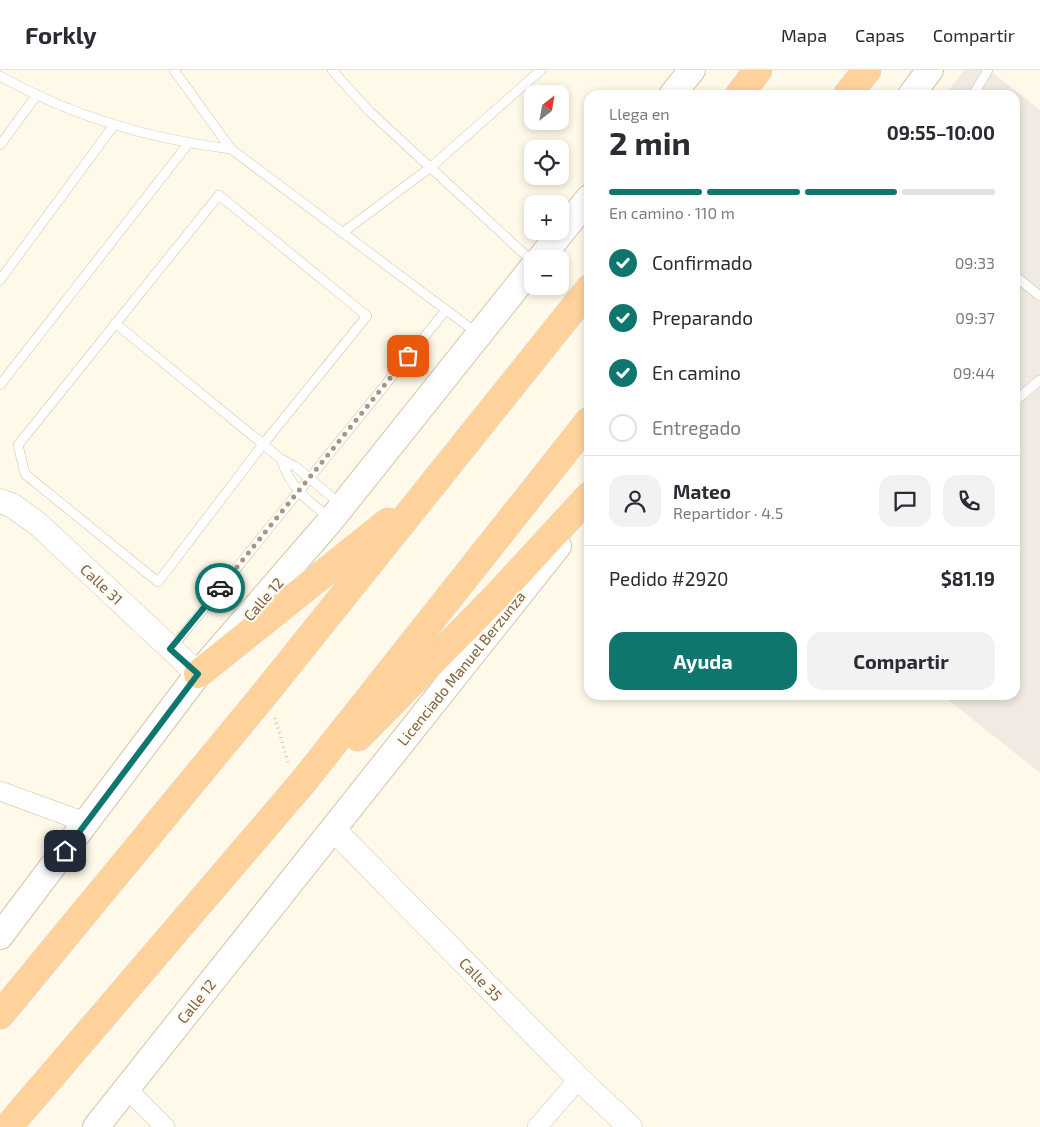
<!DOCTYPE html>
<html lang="es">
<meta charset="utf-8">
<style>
:root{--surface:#fff;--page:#f2f2f3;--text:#2b2b33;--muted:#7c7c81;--line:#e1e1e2;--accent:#0f766e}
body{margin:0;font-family:"Exo 2",sans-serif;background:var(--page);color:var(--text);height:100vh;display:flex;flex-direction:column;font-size:19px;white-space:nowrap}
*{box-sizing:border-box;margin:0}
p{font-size:16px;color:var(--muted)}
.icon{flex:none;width:28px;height:28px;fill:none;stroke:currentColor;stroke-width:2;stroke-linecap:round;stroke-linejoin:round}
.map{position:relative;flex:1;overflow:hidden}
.panel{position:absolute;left:584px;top:20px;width:436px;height:610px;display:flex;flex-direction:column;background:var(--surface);border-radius:15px;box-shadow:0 2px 8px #0003}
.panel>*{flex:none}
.needle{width:32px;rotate:31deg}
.controls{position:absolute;left:524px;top:15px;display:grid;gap:10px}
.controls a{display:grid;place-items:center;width:45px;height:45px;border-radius:10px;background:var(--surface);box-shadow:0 2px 8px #0003;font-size:25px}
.pin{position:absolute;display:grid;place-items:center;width:42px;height:42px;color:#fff;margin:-21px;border-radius:10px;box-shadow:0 2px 8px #0006}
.courier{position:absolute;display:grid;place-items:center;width:50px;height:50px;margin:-25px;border:4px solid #0f766e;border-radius:50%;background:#fff;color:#222;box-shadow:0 1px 6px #0007}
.overview em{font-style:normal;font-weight:700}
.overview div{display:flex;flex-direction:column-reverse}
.overview{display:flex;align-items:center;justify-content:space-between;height:85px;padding:0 25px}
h1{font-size:32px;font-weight:700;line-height:38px}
.bar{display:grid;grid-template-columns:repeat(4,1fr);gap:8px 5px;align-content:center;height:60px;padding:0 25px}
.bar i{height:6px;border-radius:4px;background:var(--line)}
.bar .current{background:var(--accent)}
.bar p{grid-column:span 4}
.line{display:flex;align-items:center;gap:12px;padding:0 25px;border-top:1px solid var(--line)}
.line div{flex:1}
.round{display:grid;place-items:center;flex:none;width:52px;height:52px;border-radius:15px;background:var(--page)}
ol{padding:0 25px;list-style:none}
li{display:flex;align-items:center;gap:15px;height:55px}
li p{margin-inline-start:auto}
li .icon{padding:5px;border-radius:50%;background:var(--accent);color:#fff;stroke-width:4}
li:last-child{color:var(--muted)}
li i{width:28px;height:28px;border:2px solid var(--line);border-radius:50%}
.cta{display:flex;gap:10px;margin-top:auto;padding:10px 25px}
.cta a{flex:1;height:58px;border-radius:15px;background:var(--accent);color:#fff;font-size:20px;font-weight:700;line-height:58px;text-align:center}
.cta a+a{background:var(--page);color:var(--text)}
header{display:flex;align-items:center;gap:30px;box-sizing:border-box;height:70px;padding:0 25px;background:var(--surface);border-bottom:1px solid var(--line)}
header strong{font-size:24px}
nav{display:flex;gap:28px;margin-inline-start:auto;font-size:18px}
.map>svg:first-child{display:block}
</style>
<header>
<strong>Forkly</strong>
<nav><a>Mapa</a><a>Capas</a><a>Compartir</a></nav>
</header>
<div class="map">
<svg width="1040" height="1057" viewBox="0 0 1040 1057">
<rect width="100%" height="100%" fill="#fff9e9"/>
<path fill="#f0eae2" d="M964,0H989L1040,40V703L942,625H1015V25H945Z"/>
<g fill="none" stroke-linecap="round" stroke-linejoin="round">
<g stroke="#d3c2ac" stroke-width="10">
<path id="service" d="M174,0L231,79L477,263
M332,0L369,41L532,191
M0,6C71,46 150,69 231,79
M973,25L988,0
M0,75L36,26
M219,125L367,246L264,373L158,512L25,404L18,375Z
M342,163L431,97L541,0
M1015,206L1040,226
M0,210L114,55
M115,253L281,389L296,397L340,434
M0,315L188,74
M1015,331L1040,310
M281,389C291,419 307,430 331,449
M171,579L446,240"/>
</g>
<g stroke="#d3c2ac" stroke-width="20">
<path id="minor" d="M0,721L87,753
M126,1018L165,1057
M537,1057L579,1009"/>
</g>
<g stroke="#d3c2ac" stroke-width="25">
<path id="tertiary" d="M0,431L13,436L38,454L198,604
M333,759L579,1009L630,1057"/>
</g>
<g stroke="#d7c3a9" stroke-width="28">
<path id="secondary" d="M672,25L692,0
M911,25L930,0
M540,189L589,128
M0,866L198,604L331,450L532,198
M96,1057L558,476"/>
</g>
<g stroke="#e0d9d3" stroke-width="29">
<path id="trunk" d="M739,25L758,0
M847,25L867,0
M198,604L388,452
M358,667L494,529L589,426
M0,945L267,621L589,219
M8,1057L303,712L589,351"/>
</g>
<path stroke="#debe9f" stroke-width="3" stroke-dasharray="1 4" stroke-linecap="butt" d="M275,648L288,692"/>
<use href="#service" stroke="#fff" stroke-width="9"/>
<use href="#minor" stroke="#fff" stroke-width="19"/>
<use href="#tertiary" stroke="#fff" stroke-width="24"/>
<use href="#secondary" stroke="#fff" stroke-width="26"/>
<use href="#trunk" stroke="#ffd29c" stroke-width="28"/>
</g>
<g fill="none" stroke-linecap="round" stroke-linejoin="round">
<path stroke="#aa9680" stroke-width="5" stroke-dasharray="0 9" d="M220,518L408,286"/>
<path stroke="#0f766e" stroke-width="6" d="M65,781L198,604L170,579L220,518"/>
</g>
<g text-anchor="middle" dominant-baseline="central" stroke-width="4.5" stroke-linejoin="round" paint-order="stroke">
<g font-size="15" fill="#7d6148" stroke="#fffbf1">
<text transform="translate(102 514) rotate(43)">Calle 31</text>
<text transform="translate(263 529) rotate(-49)">Calle 12</text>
<text transform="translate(461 598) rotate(-51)">Licenciado Manuel Berzunza</text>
<text transform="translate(481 909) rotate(46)">Calle 35</text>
<text transform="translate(196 931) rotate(-51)">Calle 12</text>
</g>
</g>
</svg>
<div class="controls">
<a><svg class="needle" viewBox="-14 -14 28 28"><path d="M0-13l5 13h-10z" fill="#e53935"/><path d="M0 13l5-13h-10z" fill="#7c7c81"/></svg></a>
<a><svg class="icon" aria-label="locate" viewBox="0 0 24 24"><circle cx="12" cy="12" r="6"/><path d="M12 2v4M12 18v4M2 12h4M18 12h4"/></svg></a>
<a>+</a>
<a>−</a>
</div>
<div class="pin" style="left:408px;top:286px;background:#ea580c"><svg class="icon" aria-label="bag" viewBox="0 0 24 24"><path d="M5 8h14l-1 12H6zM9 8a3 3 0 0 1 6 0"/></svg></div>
<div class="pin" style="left:65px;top:781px;background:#1f2937"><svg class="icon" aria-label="home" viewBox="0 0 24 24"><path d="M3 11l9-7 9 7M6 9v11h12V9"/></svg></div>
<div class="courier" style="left:220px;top:518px"><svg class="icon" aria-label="car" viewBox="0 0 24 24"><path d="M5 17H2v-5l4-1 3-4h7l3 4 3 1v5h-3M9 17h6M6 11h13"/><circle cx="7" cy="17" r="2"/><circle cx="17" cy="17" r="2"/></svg></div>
<section class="panel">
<div class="overview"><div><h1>2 min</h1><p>Llega en</p></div><em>09:55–10:00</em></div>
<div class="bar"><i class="current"></i><i class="current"></i><i class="current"></i><i></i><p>En camino · 110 m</p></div>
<ol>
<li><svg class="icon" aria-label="check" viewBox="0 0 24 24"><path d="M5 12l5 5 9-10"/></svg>Confirmado<p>09:33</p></li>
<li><svg class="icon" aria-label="check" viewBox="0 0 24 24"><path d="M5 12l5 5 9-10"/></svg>Preparando<p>09:37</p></li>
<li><svg class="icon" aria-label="check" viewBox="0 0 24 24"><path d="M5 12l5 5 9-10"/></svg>En camino<p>09:44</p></li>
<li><i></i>Entregado</li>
</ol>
<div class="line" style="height:90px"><a class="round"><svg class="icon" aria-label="person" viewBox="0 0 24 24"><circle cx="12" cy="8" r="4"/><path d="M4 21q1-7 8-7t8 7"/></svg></a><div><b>Mateo</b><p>Repartidor · 4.5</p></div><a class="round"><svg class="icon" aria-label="chat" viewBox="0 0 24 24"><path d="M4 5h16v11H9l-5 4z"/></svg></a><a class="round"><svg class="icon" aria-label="phone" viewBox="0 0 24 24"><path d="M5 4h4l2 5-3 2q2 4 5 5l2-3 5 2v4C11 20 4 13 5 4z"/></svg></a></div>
<div class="line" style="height:65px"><div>Pedido #2920</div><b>$81.19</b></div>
<div class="cta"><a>Ayuda</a><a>Compartir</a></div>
</section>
</div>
